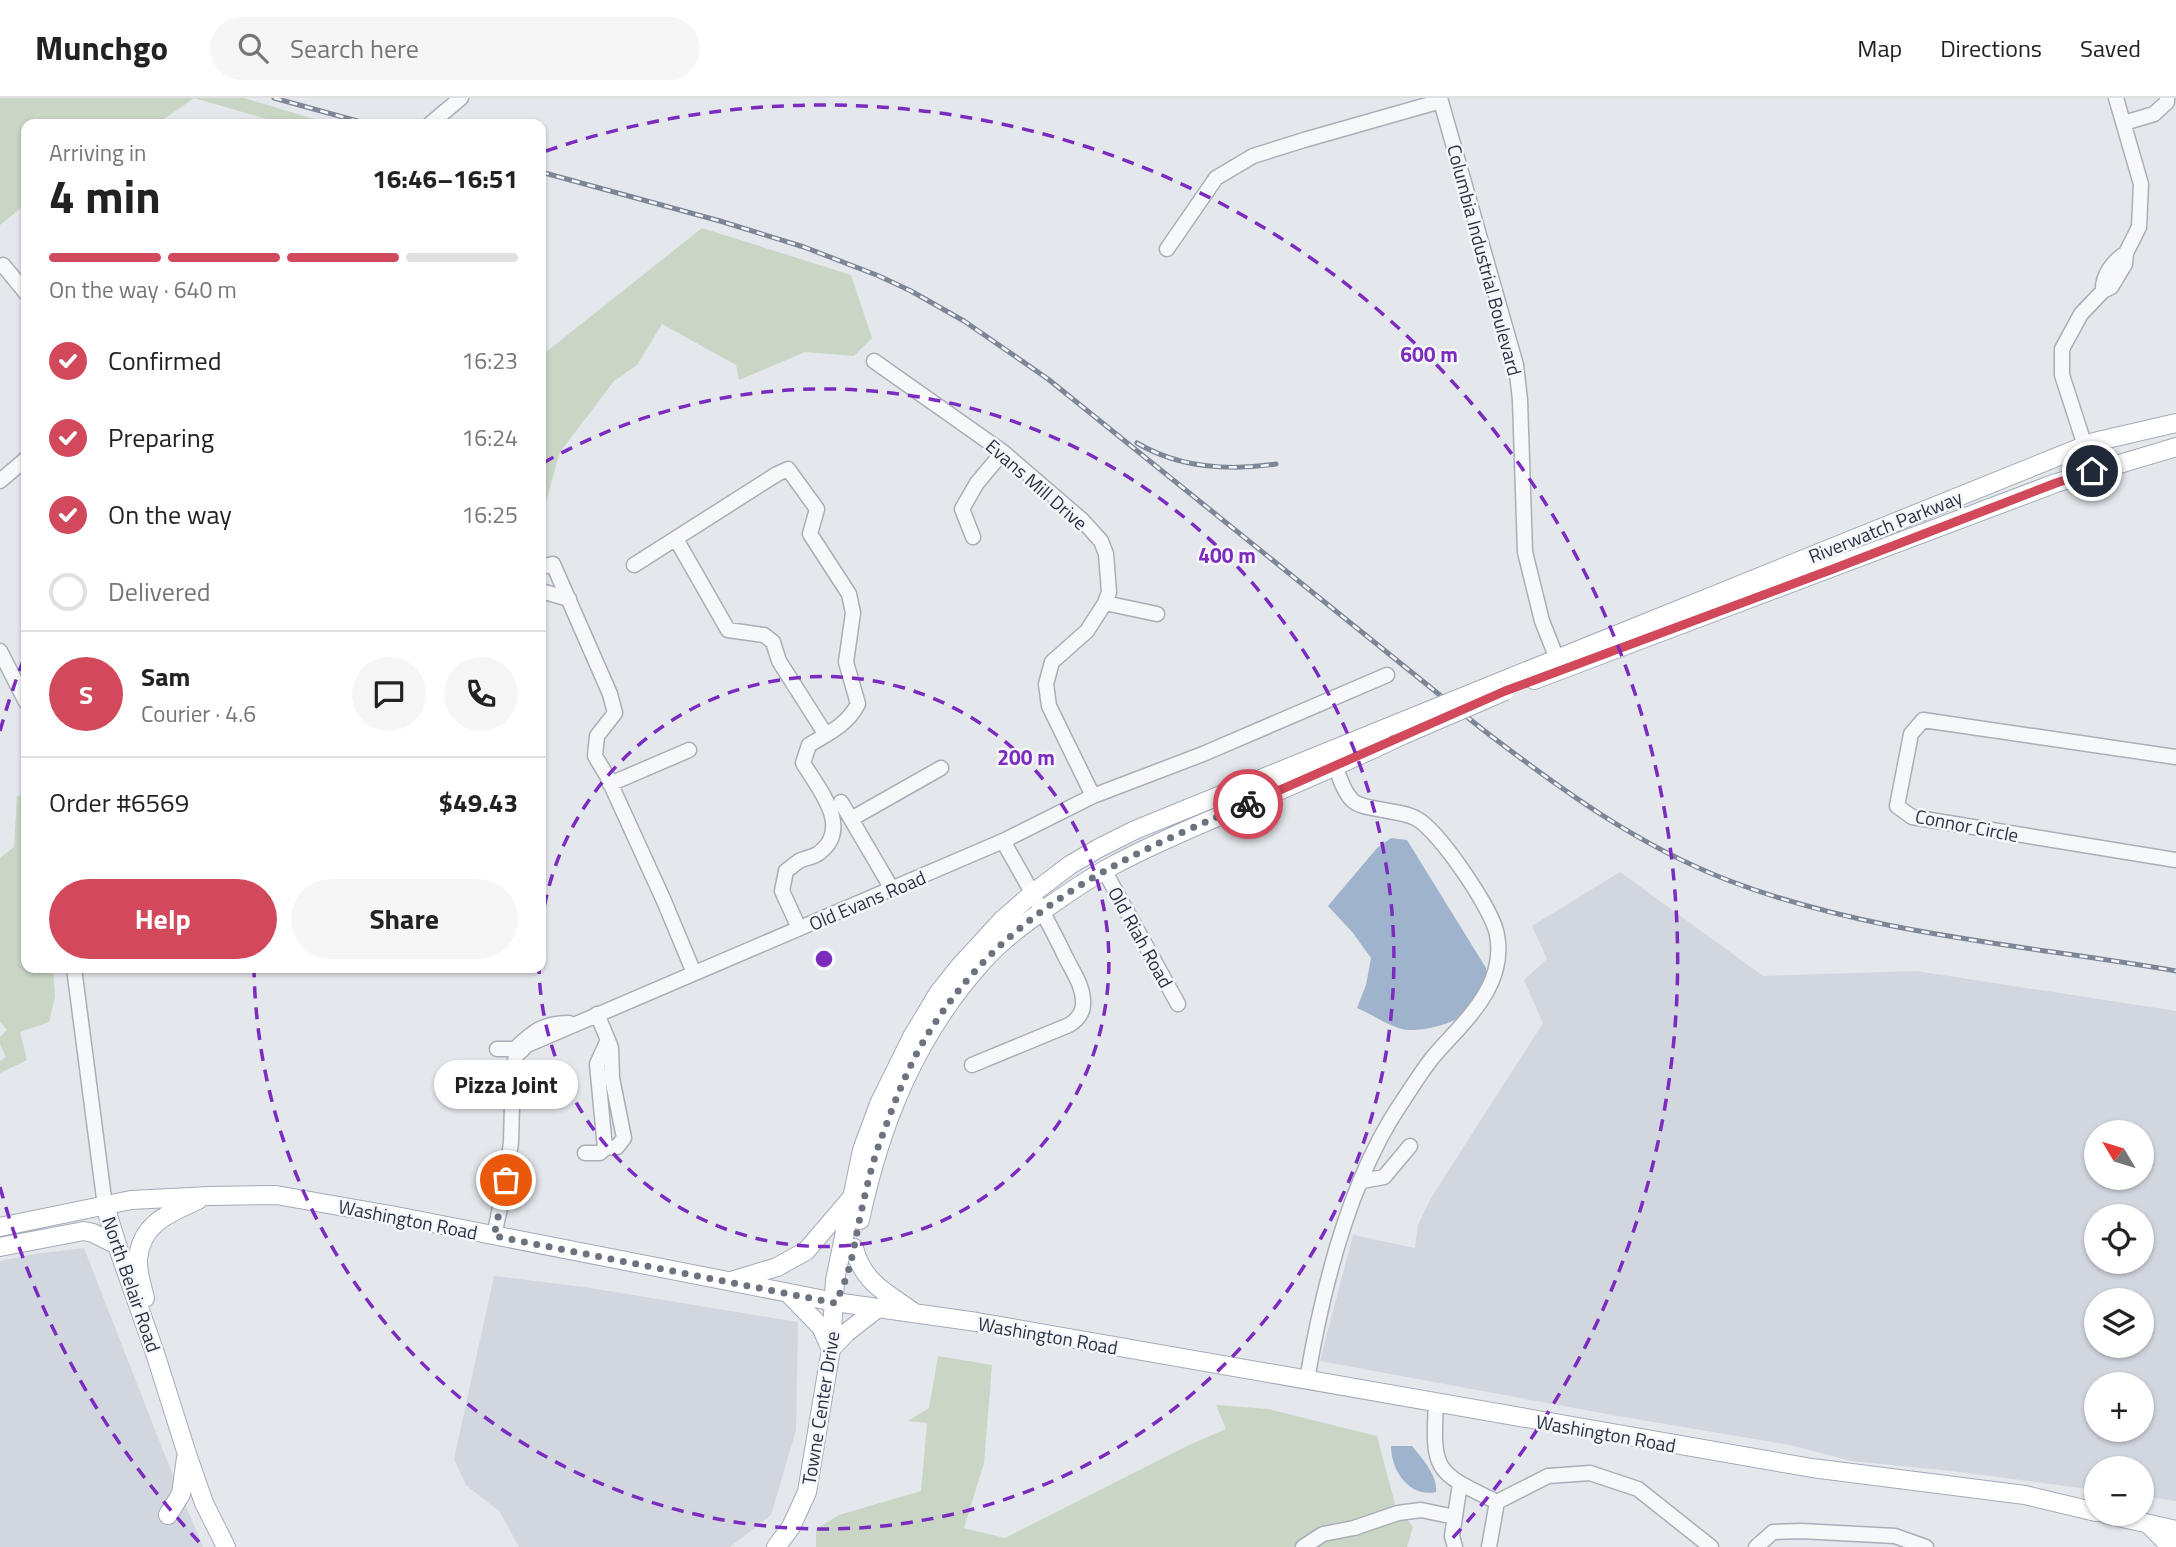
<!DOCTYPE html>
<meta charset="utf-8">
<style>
:root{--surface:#fff;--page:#f6f6f6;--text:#222;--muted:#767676;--line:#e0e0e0;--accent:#d1495b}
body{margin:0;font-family:"Titillium Web",sans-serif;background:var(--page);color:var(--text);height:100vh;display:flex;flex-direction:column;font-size:26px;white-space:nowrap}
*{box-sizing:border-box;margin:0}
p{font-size:23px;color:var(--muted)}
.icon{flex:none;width:38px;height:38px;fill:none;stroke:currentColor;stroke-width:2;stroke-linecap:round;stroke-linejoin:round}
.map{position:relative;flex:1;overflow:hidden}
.side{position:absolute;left:21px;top:21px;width:525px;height:854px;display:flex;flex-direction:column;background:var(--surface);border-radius:14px;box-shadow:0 2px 5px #0004}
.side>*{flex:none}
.needle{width:46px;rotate:308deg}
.buttons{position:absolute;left:2084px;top:1022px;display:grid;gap:14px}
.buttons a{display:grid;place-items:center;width:70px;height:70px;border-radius:50%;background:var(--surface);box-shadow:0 2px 5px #0004;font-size:35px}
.pin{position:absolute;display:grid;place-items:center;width:60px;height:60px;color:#fff;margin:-30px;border:4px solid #fff;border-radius:50%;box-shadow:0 2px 7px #0007}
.courier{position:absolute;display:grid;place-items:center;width:70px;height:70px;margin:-35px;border:5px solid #d1495b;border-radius:50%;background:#fff;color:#222;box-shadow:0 2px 9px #0007}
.bubble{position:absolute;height:49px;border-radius:24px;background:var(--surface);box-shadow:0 2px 5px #0004;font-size:23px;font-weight:700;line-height:49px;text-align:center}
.summary em{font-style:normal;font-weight:700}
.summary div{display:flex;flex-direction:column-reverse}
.summary{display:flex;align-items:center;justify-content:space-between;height:119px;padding:0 28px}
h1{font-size:46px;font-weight:700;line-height:52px}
.bar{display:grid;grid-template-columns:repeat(4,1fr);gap:10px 7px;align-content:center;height:84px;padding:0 28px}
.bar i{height:9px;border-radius:5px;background:var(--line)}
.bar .selected{background:var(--accent)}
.bar p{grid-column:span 4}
.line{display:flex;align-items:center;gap:18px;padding:0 28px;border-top:2px solid var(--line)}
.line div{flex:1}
.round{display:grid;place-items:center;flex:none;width:74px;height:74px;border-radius:37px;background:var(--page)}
ol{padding:0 28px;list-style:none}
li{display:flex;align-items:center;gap:21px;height:77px}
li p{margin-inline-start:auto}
li .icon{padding:7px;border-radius:50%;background:var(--accent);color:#fff;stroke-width:4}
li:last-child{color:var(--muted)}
li i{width:38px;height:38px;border:4px solid var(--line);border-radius:50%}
.button{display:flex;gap:14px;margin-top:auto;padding:14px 28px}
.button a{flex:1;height:80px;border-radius:42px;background:var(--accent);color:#fff;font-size:28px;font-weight:700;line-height:80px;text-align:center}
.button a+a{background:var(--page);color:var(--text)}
header{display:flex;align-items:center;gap:42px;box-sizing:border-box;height:98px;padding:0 35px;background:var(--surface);border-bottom:2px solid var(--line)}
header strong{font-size:33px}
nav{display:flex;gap:38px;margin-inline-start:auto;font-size:24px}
.search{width:490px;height:63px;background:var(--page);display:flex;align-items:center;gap:18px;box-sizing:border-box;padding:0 24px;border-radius:38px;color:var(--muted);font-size:26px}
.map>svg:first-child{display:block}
</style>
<header>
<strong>Munchgo</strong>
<div class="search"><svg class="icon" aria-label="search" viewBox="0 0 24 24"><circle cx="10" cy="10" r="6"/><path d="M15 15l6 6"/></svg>Search here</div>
<nav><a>Map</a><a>Directions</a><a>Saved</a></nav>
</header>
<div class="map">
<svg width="2176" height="1449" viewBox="0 0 2176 1449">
<rect width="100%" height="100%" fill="#e4e7ec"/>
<path fill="#d2d6de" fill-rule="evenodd" d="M1620,774L1763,878L1916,873L2176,913V1403L2142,1398V1370H2096V1392L1952,1373L1852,1363L1790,1347L1618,1318L1320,1263L1353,1137L1415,1150L1418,1127L1431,1100L1543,925L1524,882L1547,861L1532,828ZM2096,1034H2142V1080H2096ZM2096,1118H2142V1164H2096ZM2096,1202H2142V1248H2096ZM2096,1286H2142V1332H2096Z
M84,1150L164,1355L203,1449H0V1163L34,1156Z
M494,1178L590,1190L798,1224L796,1332L771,1417L730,1449H519L500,1414L466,1387L454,1361Z"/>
<path fill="#c9d6c5" d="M0,0H194L157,26H26V106L0,127Z
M194,0H244L331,26H275L270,22Z
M702,130L851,177L872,240L854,258L805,254L739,282L736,267L662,226L637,267L614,283L560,354L545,407L541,408V258Z
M17,698H26V870H53L55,899L49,924L20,934L27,962L0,975V963L6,959L0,946V939L7,932L0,924V760L14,749Z
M938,1258L992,1267L984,1365L964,1430L1005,1440L1187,1348L1226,1331L1216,1307L1268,1311L1377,1338L1395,1406L1413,1429L1407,1449H816V1431L839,1417L921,1393L927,1325L908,1323L929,1310Z"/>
<path fill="#9fb4cc" d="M1391,740L1407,742L1486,870V881L1483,886C1477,896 1470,910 1461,918C1451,927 1415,935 1402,931C1386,927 1372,916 1357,910L1366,887L1371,860L1353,835L1328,808L1377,750Z
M1391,1348H1412C1422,1360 1438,1378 1436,1394C1410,1400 1391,1373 1391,1348Z"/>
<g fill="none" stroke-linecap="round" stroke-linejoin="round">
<g stroke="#a9aeb7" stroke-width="17">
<path id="minor" d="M1440,0L1516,267L1520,302L1525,454L1542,523L1561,571
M2124,25L2154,16L2167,4V0
M430,26L461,0
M1167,151L1216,80L1253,58L1304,42L1441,3
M3,167L26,195
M2103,193C2102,178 2113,163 2126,155
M874,263L1003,354L1082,422L1101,443L1106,456L1109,494L1105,505L1087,533L1052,564L1046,586L1049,608L1093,698
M2085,348L2062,277V251L2081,216L2103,193L2111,189L2125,166L2126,155L2139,129L2141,86L2116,0
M0,383L26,361
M973,439L962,411L977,385L1003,354
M676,441L728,532L764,537L773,544L779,563L826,637
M634,467L777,376L788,371L817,411L810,436L849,496L853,515L846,564L858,606C847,627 829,635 809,647L803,665C818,690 853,730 819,755C814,759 805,760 799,763C795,766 790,770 786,773L782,793L799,830
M541,469L553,466L610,596L615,615L597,638L595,658L607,678L664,803L694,875
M541,493L569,501
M1105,505L1157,516
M0,553L26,604
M2176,659L1923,622L1911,636L1897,708L1912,719L2176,762
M610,686L689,652
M841,704L892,791
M851,721L941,670
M1104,772L1178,906
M74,870L105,1108
M497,951H515C533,933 544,925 569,925
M972,967L1069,927C1077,922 1083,916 1083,906C1084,889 1073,874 1066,860C1047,820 1025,782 1003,743
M605,1050L617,1049L624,1040L612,980L611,950L608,942
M585,1055H600L605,1050L597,966L608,942L597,916
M1362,1083L1384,1079L1410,1048
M494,1138L506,1081L511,1044L513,972L516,958L527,947L1003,743L1093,698L1203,656L1387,577
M1307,1282C1322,1193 1349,1083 1400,1007C1410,992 1421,974 1433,959C1462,925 1507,889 1497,837C1493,812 1439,733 1417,721C1401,711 1362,713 1352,702C1344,694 1339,679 1336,669
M1436,1305C1432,1375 1436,1374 1497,1404
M1497,1404L1548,1378L1590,1375L1638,1391L1711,1449
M1303,1449L1323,1436L1354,1430L1398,1415L1421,1412L1455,1419
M1455,1449L1452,1438L1460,1386
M1489,1449L1497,1404
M1756,1449L1773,1434L1801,1433L1895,1438L1926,1449"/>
</g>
<g stroke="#a3abb8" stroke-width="20">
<path id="major" d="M1534,582L2056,385L2176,349
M1492,587L2094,344L2176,325
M105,1108L118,1150L155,1255L186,1353L204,1405L226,1449
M860,1122C881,1024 916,937 984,862C1002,842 1024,826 1045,811C1067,796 1089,780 1112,768C1154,745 1199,727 1243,708C1296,686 1350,662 1403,637
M0,1129L131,1102L209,1098L276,1097L396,1118L835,1204L977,1224L1812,1370L2025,1397L2096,1414
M0,1149L84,1133L93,1135L117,1147
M854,1150C863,1184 885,1194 912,1213
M734,1182L777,1169L806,1153L853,1098
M789,1196L821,1229L831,1251
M145,1200C142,1188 137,1173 138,1161C141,1125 170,1115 198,1102
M831,1251L846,1235L878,1210
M2105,1416L2176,1432
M168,1417L181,1396L186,1360
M2149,1427L2171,1449
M776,1449L791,1429L807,1394L831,1251L835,1182L862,1052L879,1006L912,939L939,894L959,869L1002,822L1033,795L1070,767L1099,750L1135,732L1386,630"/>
</g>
<use href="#minor" stroke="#f7f8fa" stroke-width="14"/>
<use href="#major" stroke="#fff" stroke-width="18"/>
<g stroke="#7d8696" stroke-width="5">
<path id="rail" d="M274,0L368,26
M541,74L720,123L804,149L879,178L911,193L964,223L1048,281L1482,631C1559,690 1638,748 1730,783C1872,837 2027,847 2176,873
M1137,345C1179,370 1230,373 1276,366"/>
</g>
<use href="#rail" stroke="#f4f6f9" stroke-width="2.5" stroke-dasharray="8" stroke-linecap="butt"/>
<g stroke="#a3abb8" stroke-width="20" stroke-linecap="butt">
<path id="major-bridge" d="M1386,630L1492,587
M1403,637L1505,593"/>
</g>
<use href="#major-bridge" stroke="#fff" stroke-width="18"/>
</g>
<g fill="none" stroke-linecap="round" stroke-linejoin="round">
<path stroke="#6c737f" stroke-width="7" stroke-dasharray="0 12.6" d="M506,1082L494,1138L835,1205C850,1177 853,1154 859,1124C865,1096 871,1068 881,1041C892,1011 903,981 918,953C993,818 1112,763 1248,706"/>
<path stroke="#d1495b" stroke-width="9" d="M1248,706L1505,593L1833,471L2056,385L2092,373"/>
</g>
<g fill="none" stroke="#7b2cbf" stroke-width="3.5" stroke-dasharray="12 9">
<path d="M541 829A285 285 0 1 1 539 871"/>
<path d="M543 365A570 570 0 1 1 254 871"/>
<path d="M199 1444A855 855 0 0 1 0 1089M0 633A855 855 0 0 1 26 555M546 53A855 855 0 0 1 1449 1444"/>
</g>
<g text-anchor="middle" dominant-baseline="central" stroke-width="5" stroke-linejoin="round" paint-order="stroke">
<g font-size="19" fill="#2b3445" stroke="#f4f6f9">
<text transform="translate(1485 162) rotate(75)">Columbia Industrial Boulevard</text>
<text transform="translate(1037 386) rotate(41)">Evans Mill Drive</text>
<text transform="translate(1885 428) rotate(-22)">Riverwatch Parkway</text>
<text transform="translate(1967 727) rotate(11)">Connor Circle</text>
<text transform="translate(867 802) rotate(-23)">Old Evans Road</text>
<text transform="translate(1141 839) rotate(61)">Old Riah Road</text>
<text transform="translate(408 1121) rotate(11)">Washington Road</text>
<text transform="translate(132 1186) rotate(71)">North Belair Road</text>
<text transform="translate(1048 1237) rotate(10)">Washington Road</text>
<text transform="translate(820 1310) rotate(-81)">Towne Center Drive</text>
<text transform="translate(1606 1335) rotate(10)">Washington Road</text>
</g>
</g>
<circle cx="824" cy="861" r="10" fill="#7b2cbf" stroke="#f4f6f9" stroke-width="3.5"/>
<g font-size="21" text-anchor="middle" font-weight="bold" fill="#7b2cbf" stroke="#f4f6f9" stroke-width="5" stroke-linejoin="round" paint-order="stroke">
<text x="1429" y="264">600 m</text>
<text x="1227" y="465">400 m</text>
<text x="1026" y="667">200 m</text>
</g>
</svg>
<div class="buttons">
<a><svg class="needle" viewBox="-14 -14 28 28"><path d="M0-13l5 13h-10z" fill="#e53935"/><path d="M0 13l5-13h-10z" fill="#767676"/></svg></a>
<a><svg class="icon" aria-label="locate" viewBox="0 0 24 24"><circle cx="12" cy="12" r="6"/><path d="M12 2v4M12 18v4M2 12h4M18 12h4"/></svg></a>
<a><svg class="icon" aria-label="layers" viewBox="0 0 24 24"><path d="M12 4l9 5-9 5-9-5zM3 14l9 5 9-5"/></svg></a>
<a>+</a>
<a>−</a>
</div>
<div class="pin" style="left:506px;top:1082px;background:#ea580c"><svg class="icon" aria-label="bag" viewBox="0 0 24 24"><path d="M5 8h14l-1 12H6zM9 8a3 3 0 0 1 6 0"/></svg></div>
<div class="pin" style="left:2092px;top:373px;background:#1f2937"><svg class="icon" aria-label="home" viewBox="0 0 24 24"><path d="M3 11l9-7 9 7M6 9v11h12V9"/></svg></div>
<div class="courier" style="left:1248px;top:706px"><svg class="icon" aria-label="bike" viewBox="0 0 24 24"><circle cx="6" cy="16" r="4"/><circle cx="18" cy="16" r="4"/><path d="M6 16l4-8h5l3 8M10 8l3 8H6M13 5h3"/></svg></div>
<div class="bubble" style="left:434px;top:962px;width:144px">Pizza Joint</div>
<section class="side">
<div class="summary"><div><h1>4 min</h1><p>Arriving in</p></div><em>16:46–16:51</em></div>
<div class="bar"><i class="selected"></i><i class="selected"></i><i class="selected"></i><i></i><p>On the way · 640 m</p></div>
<ol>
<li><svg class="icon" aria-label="check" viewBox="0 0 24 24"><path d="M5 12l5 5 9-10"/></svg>Confirmed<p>16:23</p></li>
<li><svg class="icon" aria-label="check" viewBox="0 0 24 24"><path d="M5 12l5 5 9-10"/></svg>Preparing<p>16:24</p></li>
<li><svg class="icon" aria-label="check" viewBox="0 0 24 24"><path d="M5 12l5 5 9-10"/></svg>On the way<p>16:25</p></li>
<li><i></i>Delivered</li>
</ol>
<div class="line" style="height:126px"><b class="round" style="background:var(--accent);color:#fff">S</b><div><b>Sam</b><p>Courier · 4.6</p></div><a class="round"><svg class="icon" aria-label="chat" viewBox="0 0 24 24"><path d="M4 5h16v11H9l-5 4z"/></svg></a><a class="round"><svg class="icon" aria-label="phone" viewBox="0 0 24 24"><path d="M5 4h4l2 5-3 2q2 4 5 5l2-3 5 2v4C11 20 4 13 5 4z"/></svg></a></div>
<div class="line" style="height:91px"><div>Order #6569</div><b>$49.43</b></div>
<div class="button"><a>Help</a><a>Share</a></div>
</section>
</div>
